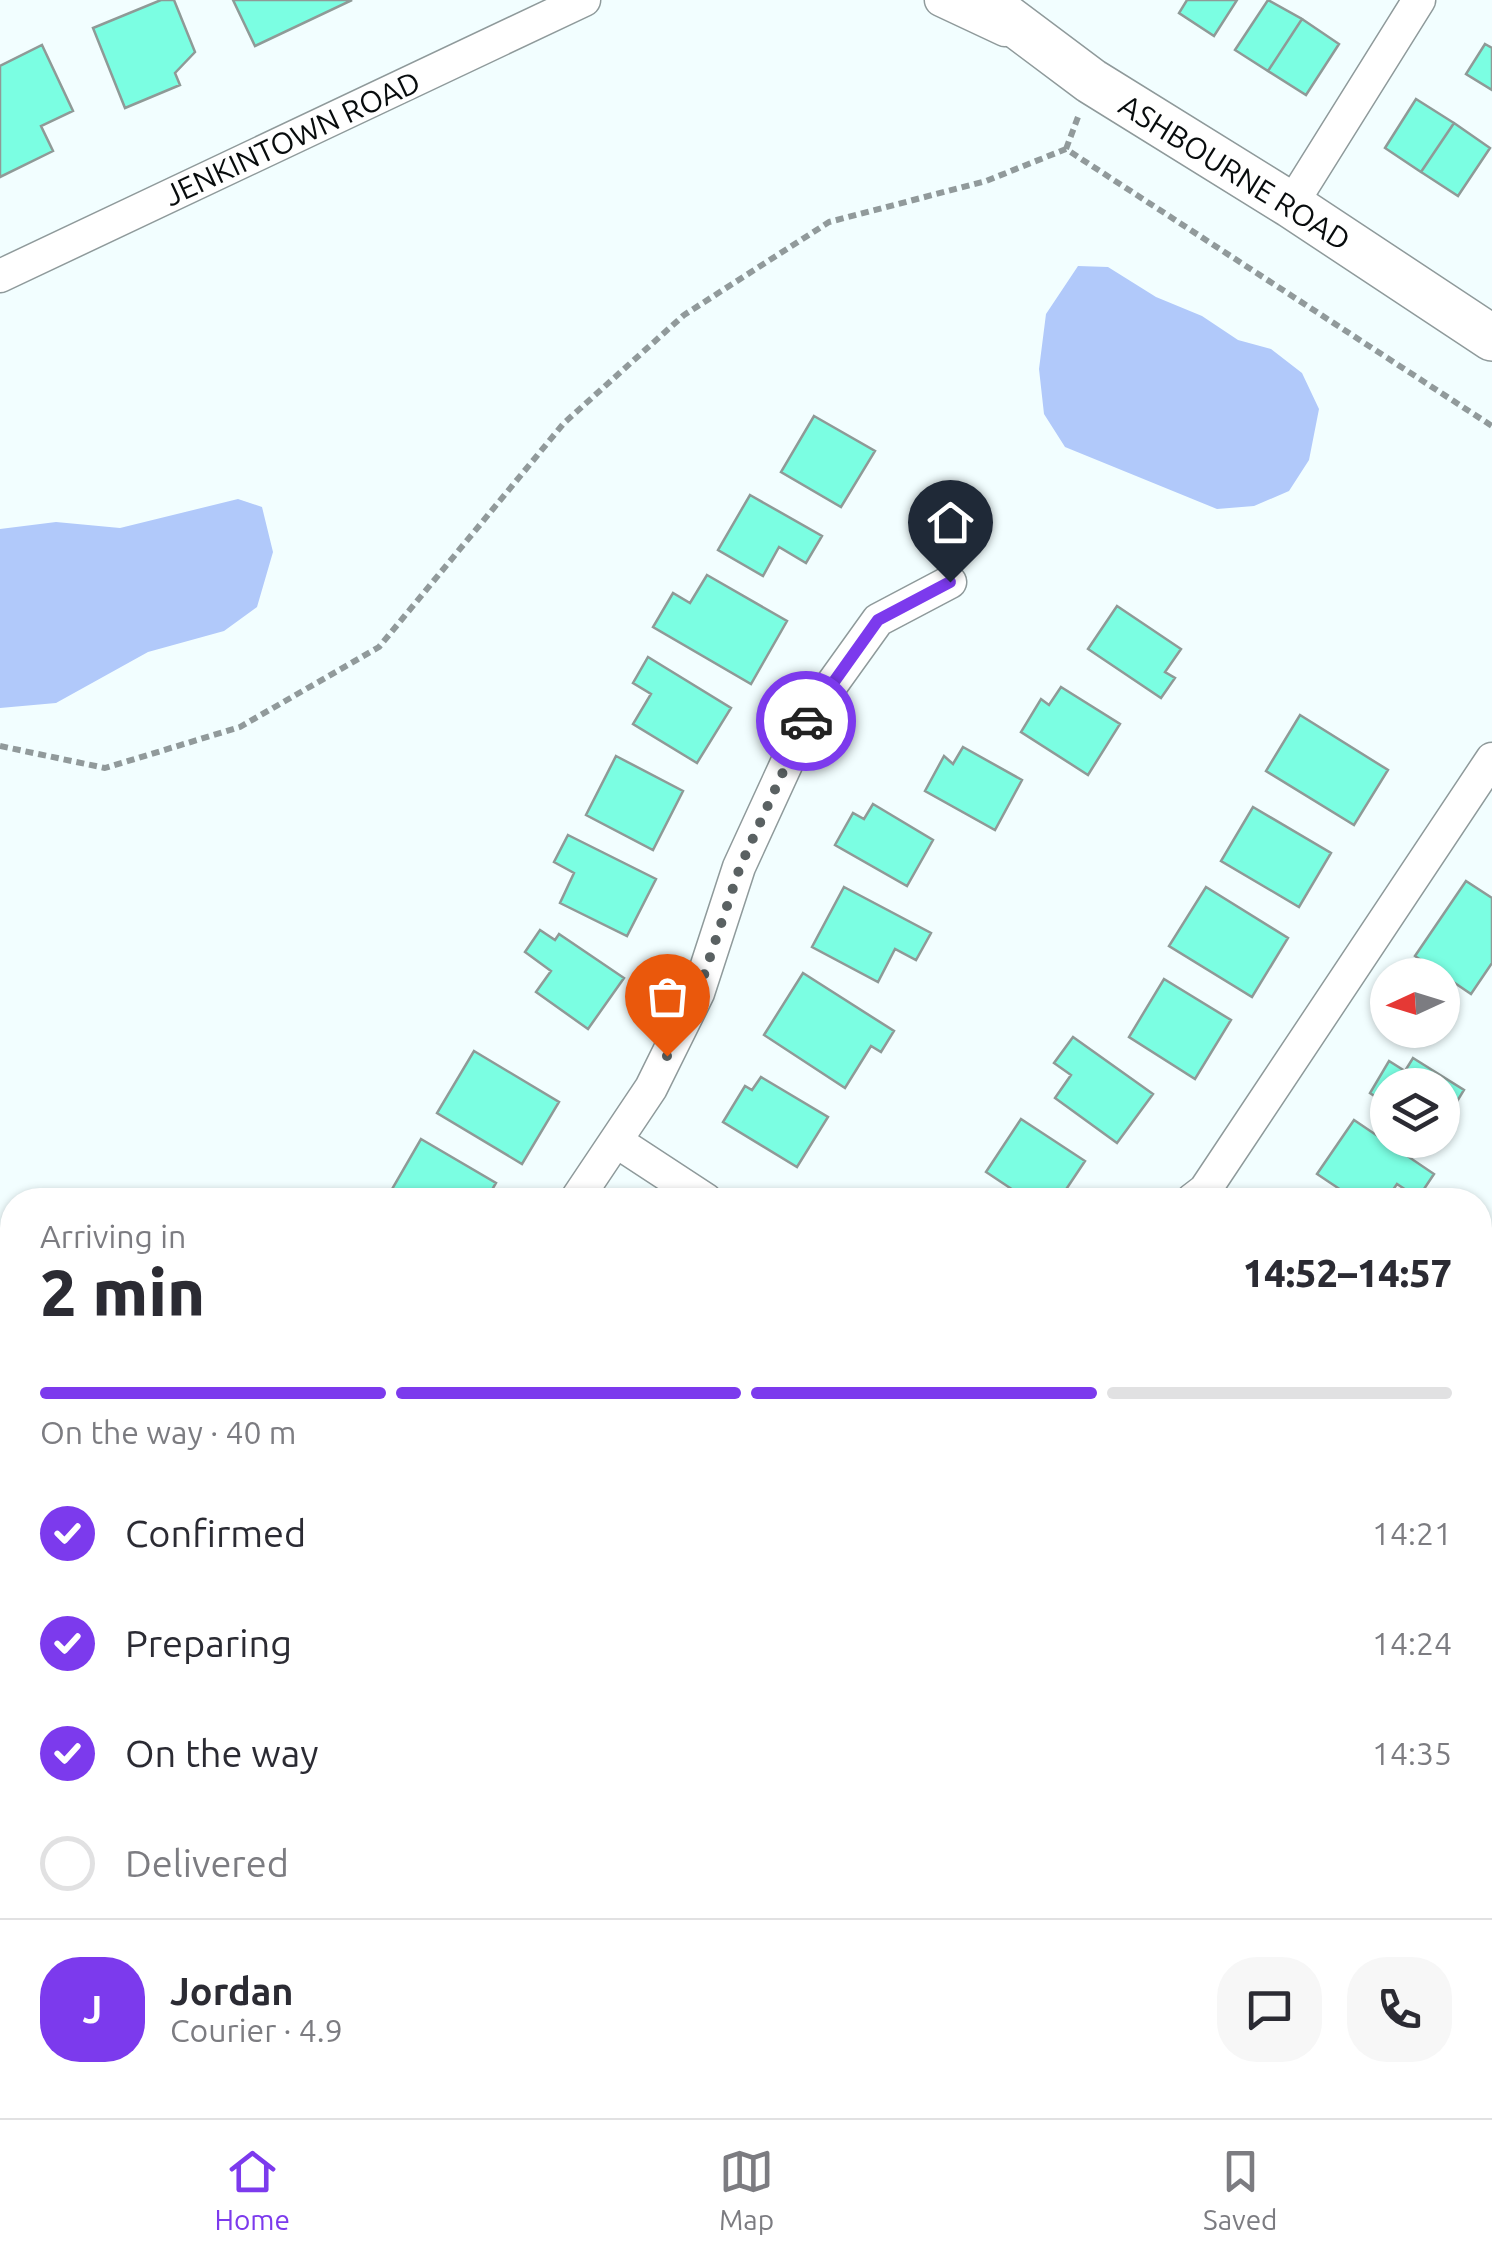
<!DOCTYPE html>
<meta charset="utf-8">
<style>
:root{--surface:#fff;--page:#f7f7f7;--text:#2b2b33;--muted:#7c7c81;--line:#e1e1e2;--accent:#7c3aed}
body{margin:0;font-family:Ubuntu,sans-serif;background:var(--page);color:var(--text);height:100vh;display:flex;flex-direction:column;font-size:38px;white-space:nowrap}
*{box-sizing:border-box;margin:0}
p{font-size:32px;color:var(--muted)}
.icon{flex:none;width:55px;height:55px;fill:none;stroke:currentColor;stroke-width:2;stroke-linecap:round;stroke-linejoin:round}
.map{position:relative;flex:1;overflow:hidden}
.details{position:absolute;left:0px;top:1188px;width:1492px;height:932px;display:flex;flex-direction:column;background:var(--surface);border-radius:40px 40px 0 0;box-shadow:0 2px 8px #0004}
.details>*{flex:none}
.needle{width:65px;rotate:266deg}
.controls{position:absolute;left:1370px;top:958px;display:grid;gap:20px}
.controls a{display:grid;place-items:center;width:90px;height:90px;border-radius:50%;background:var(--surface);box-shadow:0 2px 8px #0004;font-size:50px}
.pin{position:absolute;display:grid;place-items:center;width:85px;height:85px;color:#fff;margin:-102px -42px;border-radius:50% 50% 50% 0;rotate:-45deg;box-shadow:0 0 10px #0007}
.pin .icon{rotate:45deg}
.courier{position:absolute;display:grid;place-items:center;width:100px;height:100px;margin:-50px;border:8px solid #7c3aed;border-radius:50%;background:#fff;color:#222;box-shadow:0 2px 12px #0007}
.summary em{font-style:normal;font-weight:800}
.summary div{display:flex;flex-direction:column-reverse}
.summary{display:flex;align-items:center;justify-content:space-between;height:170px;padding:0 40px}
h1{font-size:65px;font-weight:800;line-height:75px}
.bar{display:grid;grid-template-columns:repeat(4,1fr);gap:15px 10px;align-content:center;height:120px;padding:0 40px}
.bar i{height:12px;border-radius:8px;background:var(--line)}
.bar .active{background:var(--accent)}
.bar p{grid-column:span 4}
.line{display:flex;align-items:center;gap:25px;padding:0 40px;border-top:2px solid var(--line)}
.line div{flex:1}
.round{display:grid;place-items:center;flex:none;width:105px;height:105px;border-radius:40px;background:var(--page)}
ol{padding:0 40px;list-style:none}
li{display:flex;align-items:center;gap:30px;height:110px}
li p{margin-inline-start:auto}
li .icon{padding:10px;border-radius:50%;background:var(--accent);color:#fff;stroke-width:4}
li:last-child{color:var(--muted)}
li i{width:55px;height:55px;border:5px solid var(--line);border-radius:50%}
.tabs{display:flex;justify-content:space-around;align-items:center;height:140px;border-top:2px solid var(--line);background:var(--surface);font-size:28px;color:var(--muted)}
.tabs a{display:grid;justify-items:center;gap:5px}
.tabs .active{color:var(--accent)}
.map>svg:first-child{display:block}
</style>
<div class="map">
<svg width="1492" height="2118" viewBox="0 0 1492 2118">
<rect width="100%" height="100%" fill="#f2feff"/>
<path fill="#b1c9fa" d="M1078,266L1108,267L1156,297L1202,316L1238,340L1271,349L1302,373L1319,409L1309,460L1289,491L1254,506L1217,509L1065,447L1044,414L1039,369L1046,314Z
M238,499L262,507L273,552L257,607L224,631L148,652L56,703L0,708V529L56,522L120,528Z"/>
<path fill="#7bfee2" stroke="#8f9a97" stroke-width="2.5" d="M161,0H174L195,52L175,73L180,85L125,108L93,28Z
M233,0H352L255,46Z
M1187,0H1237L1214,36L1179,13Z
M1268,0L1302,19L1268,71L1235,50Z
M1302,19L1339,44L1306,95L1268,71Z
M1485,44L1492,48V90L1466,74Z
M42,45L73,111L41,126L53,151L0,177V66Z
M1416,99L1454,123L1421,172L1385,148Z
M1454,123L1490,148L1458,196L1421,172Z
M814,416L875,451L841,507L781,472Z
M750,495L822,536L806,563L779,547L763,576L718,550Z
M707,575L787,621L751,684L653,627L673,593L690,603Z
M1117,606L1181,649L1165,672L1175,678L1161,698L1088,649Z
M648,657L731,708L697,763L633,724L651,694L633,683Z
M1061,687L1120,724L1088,775L1021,732L1041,699L1049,705Z
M1300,715L1388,770L1354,825L1266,771Z
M963,747L1022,780L995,830L925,791L944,756L953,764Z
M616,756L683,791L653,850L586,815Z
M873,804L933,840L907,886L835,845L853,813L864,819Z
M1253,807L1331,853L1299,907L1221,861Z
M568,835L656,879L627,936L560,903L574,873L554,862Z
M1466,881L1492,898V963L1471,994L1415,956Z
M844,887L931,933L916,960L895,949L878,982L812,947Z
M1206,887L1288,938L1252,997L1169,946Z
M540,930L555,940L559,934L624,978L588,1029L536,992L551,971L525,952Z
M803,973L894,1031L881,1052L871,1046L845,1088L764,1035Z
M1164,979L1231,1020L1195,1079L1129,1037Z
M1073,1037L1153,1094L1117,1143L1055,1098L1071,1075L1054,1063Z
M474,1051L559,1102L522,1164L437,1113Z
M1413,1058L1464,1090L1442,1126V1085H1388V1105L1370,1093L1389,1061L1405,1071Z
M761,1077L828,1117L797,1167L723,1122L745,1086L752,1090Z
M1021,1119L1085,1161L1059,1200H1028L986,1172Z
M1354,1120L1434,1174L1418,1198L1397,1184L1386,1200H1356L1317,1174Z
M421,1139L496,1183L486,1200H394L388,1196Z
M1486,1348L1492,1352V1429L1480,1422V1359Z
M12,1505V1542L0,1535Z
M0,1568L12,1575V1645L0,1638Z
M0,2068L12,2073V2108H19L15,2118H0Z
M46,2108H67L91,2118H42Z
M711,2108H801L796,2118H706Z"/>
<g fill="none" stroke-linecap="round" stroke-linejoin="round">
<g stroke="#8f9a9b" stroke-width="35">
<path id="street" d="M941,0L1005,30
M1291,205L1419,0
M0,276L584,0
M616,1141L706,1200
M576,1200L651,1088L698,993L739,867L807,719L878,620L950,582
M1192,1200L1205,1190L1492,759
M1480,1641L1492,1609
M279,2108L305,2118
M1029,2108L1048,2118
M526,2118L530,2108
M1226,2118L1238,2108"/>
</g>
<g stroke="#8f9a9b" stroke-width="48">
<path id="secondary" d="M983,0L1091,81L1291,205L1492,338"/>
</g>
<path stroke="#919a9b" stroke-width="6" stroke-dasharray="8 5" stroke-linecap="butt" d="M1066,149L1078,117
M0,746L105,768L240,727L379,647L564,423L684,315L829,222L986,181L1066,149L1492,426"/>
<use href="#street" stroke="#fff" stroke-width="32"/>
<use href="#secondary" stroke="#fff" stroke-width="45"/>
</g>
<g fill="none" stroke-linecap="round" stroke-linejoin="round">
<path stroke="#5a6162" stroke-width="10" stroke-dasharray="0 18" d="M667,1056L698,993L740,867L806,721"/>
<path stroke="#7c3aed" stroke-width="12" d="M806,721L878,620L950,582"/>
</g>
<g text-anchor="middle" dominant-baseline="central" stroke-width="8" stroke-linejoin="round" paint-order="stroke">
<g font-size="30" fill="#080c0d" stroke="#fff">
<text transform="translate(292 138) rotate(-25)">JENKINTOWN ROAD</text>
<text transform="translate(1235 172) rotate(32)">ASHBOURNE ROAD</text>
</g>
</g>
</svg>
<div class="controls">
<a><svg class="needle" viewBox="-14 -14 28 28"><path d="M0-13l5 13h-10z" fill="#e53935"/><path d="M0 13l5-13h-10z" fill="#7c7c81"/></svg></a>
<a><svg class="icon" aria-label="layers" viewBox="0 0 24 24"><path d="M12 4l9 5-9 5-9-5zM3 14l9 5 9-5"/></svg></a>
</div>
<div class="pin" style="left:667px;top:1056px;background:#ea580c"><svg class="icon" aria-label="bag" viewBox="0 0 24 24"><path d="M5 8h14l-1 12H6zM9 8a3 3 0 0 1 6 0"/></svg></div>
<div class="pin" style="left:950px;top:582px;background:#1f2937"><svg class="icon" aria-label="home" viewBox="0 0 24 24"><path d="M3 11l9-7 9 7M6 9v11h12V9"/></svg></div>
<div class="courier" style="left:806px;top:721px"><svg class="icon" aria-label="car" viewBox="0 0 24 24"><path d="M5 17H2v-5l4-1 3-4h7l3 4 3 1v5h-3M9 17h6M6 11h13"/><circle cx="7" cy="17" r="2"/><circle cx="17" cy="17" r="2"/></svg></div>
<section class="details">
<div class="summary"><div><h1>2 min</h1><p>Arriving in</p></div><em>14:52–14:57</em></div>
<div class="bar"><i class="active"></i><i class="active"></i><i class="active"></i><i></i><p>On the way · 40 m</p></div>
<ol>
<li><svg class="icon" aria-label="check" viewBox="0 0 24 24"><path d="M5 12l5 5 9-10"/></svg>Confirmed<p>14:21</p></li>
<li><svg class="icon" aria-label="check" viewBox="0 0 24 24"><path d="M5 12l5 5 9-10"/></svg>Preparing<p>14:24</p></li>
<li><svg class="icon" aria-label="check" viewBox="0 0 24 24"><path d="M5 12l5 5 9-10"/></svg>On the way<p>14:35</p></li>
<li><i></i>Delivered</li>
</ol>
<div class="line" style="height:180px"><b class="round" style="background:var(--accent);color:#fff">J</b><div><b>Jordan</b><p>Courier · 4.9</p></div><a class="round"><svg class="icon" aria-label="chat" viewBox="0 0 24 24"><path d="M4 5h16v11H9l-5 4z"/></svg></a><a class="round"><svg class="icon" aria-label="phone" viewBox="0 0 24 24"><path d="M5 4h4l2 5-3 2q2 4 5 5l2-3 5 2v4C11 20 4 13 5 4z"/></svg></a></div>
</section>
</div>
<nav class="tabs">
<a class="active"><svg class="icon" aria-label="home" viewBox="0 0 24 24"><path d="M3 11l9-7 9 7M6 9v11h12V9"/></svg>Home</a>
<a><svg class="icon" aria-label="map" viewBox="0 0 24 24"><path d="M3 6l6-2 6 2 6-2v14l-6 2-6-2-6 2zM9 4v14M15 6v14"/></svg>Map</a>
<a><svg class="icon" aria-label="saved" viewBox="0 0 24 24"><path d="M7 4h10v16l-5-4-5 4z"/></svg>Saved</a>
</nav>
